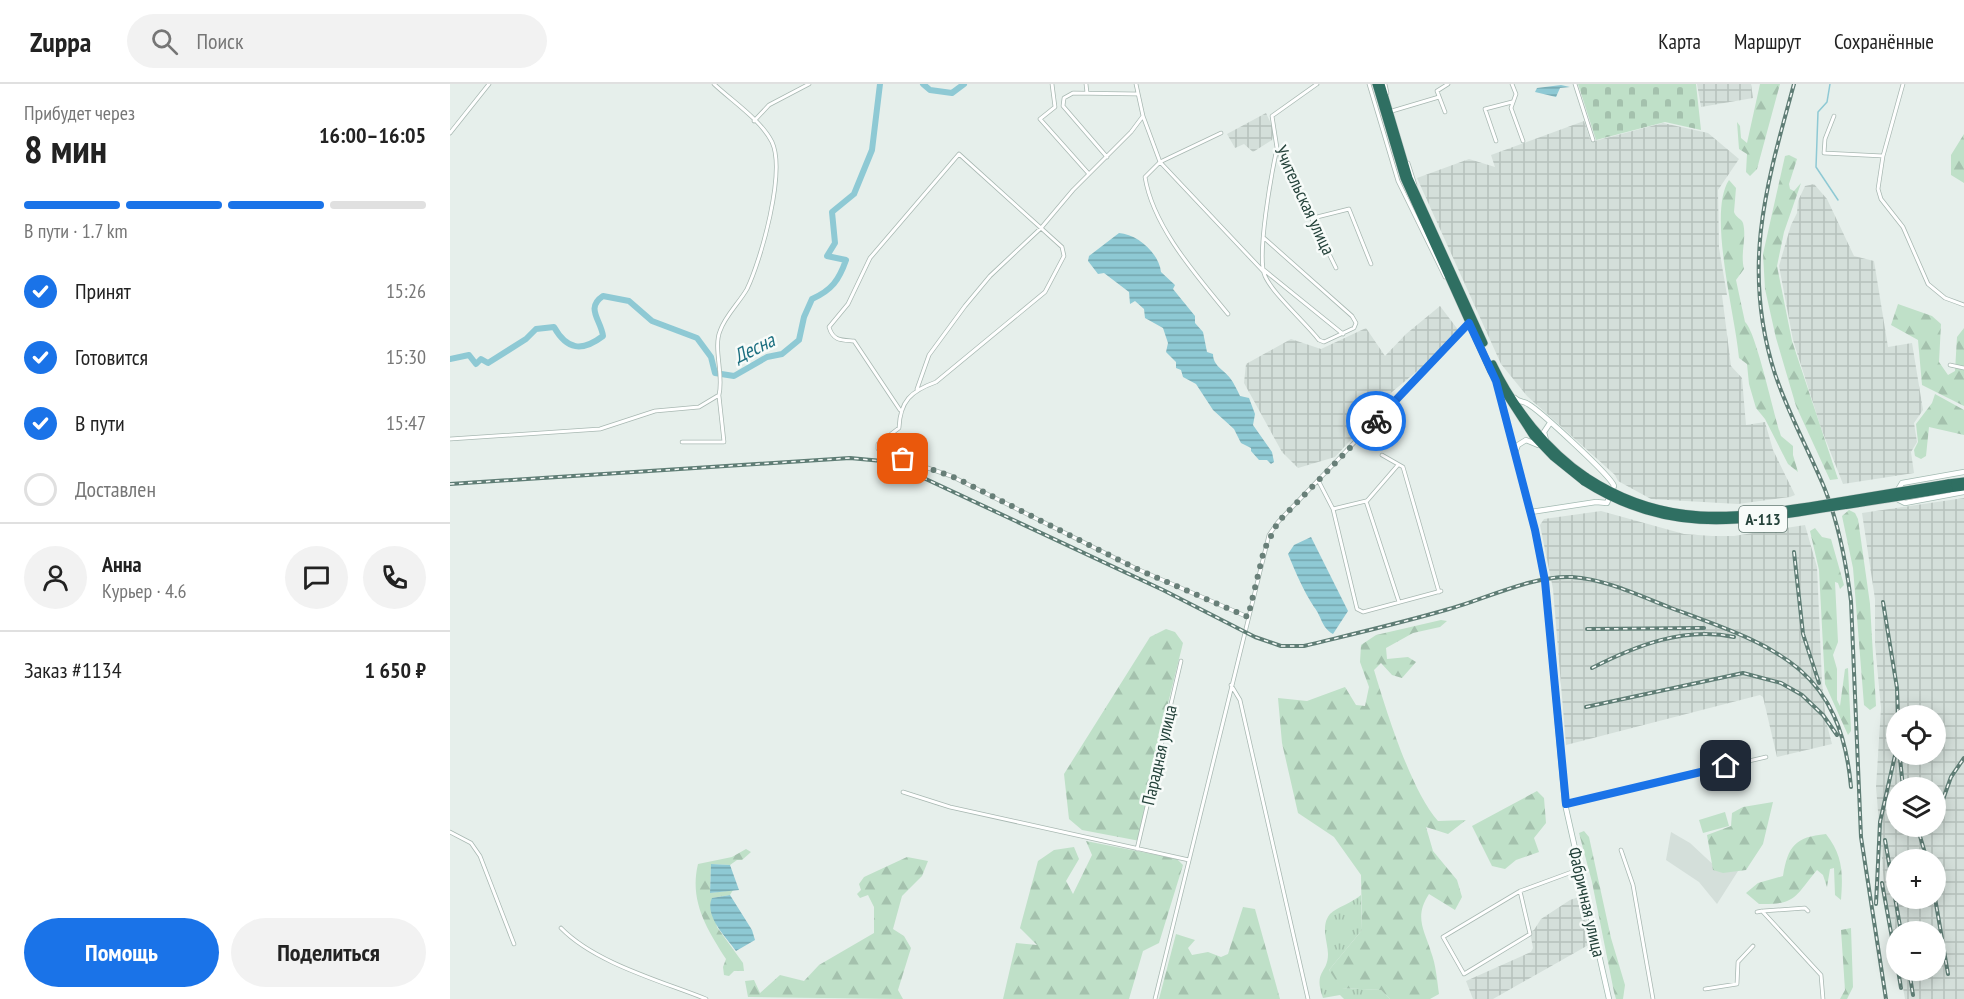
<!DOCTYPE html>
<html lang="ru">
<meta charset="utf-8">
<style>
:root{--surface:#fff;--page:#f2f2f2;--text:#222;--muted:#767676;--line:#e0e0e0;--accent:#1a73e8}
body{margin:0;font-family:"PT Sans Narrow",sans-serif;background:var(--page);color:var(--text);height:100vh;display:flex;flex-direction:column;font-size:22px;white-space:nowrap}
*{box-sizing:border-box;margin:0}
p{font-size:20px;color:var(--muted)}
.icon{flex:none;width:33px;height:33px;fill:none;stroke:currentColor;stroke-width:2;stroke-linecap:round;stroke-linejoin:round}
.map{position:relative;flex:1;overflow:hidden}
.panel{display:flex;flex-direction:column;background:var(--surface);width:450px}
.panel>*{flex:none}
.controls{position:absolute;left:1436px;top:621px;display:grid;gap:12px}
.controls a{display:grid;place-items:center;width:60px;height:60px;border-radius:50%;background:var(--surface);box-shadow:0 3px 15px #0003;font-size:30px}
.pin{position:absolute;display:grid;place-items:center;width:51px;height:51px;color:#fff;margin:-26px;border-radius:12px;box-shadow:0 3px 9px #0006}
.courier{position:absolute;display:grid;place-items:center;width:60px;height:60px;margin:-30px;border:4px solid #1a73e8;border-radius:50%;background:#fff;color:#222;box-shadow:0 2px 8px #0007}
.overview em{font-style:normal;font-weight:700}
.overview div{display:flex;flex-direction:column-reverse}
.overview{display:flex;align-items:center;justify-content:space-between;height:102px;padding:0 24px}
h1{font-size:39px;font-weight:700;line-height:45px}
.bar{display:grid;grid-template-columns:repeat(4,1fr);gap:9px 6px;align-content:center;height:72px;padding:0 24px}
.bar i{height:8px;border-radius:4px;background:var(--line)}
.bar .active{background:var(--accent)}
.bar p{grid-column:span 4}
.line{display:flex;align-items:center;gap:15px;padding:0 24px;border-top:2px solid var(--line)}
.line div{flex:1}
.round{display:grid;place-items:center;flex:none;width:63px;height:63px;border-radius:32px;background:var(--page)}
ol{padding:0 24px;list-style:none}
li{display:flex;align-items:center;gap:18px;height:66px}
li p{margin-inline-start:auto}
li .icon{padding:6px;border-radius:50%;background:var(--accent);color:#fff;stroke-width:4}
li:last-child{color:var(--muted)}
li i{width:33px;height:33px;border:3px solid var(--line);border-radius:50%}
.action{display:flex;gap:12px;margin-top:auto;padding:12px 24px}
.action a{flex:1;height:69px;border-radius:36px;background:var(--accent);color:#fff;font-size:24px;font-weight:700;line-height:69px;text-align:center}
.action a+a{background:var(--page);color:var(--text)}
header{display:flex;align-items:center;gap:36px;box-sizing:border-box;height:84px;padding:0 30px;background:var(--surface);border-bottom:2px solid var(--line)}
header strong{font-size:28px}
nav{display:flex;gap:33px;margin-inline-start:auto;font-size:21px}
.search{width:420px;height:54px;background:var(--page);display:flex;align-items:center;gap:15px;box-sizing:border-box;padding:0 21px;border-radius:33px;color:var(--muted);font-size:22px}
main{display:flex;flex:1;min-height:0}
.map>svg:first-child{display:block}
</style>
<header>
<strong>Zuppa</strong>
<div class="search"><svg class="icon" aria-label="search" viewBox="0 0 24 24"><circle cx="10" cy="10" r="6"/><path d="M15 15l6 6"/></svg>Поиск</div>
<nav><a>Карта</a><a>Маршрут</a><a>Сохранённые</a></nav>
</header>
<main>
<section class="panel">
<div class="overview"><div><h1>8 мин</h1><p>Прибудет через</p></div><em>16:00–16:05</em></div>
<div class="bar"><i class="active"></i><i class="active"></i><i class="active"></i><i></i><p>В пути · 1.7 km</p></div>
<ol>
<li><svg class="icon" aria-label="check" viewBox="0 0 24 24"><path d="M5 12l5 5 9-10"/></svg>Принят<p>15:26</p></li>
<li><svg class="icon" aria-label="check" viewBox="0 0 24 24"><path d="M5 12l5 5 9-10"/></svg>Готовится<p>15:30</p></li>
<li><svg class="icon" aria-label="check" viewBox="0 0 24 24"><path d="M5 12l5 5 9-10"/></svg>В пути<p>15:47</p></li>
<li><i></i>Доставлен</li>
</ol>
<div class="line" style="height:108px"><a class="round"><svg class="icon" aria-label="person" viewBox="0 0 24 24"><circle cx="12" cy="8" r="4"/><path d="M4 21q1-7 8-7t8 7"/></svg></a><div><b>Анна</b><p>Курьер · 4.6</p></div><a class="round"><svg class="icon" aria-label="chat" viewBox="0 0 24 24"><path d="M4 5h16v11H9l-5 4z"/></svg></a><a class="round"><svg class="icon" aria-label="phone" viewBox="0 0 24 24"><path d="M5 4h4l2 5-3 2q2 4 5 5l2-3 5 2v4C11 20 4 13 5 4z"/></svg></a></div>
<div class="line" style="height:78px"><div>Заказ #1134</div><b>1 650 ₽</b></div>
<div class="action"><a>Помощь</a><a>Поделиться</a></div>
</section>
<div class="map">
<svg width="1514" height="915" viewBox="0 0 1514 915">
<defs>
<pattern id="industrial-grid" width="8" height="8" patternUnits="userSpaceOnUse" patternTransform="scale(1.5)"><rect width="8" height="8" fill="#d4dfda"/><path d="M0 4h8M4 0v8" fill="none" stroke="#b6c1bc"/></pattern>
<pattern id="grass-tufts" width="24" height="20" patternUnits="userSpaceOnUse" patternTransform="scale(1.5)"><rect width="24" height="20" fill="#bfe0c8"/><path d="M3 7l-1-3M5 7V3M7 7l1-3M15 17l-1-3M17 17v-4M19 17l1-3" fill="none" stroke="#a4c1ad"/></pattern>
<pattern id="forest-firs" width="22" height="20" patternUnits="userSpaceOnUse" patternTransform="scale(1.5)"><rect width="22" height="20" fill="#bfe0c8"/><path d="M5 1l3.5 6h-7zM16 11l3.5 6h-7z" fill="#a4c1ad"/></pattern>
<pattern id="cemetery-stones" width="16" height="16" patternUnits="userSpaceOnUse" patternTransform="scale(1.5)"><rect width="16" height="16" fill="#bfe0c8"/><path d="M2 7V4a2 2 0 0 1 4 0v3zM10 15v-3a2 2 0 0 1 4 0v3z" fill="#a4c1ad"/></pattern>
<pattern id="water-rules" width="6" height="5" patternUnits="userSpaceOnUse" patternTransform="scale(1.5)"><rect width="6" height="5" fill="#8ec9d4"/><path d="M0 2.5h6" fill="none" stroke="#74a5ad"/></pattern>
</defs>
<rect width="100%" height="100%" fill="#e6efeb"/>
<path fill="#d4dfda" d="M1221,748L1240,759L1269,786L1288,787L1267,820L1249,798L1216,776Z"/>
<path fill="url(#industrial-grid)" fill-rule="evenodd" d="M1247,0H1301L1303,14L1251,23Z
M816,29L824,46L822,56L803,68L794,60L785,64L777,50Z
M1134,37L1141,58L1213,39L1258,49L1289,75L1268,106L1269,164L1277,211H1272L1281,282L1292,294L1296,341L1315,338L1323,366L1345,411L1340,413L1288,420L1201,415L1168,397L1165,391L1077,312L1051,280L967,94L1019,75L1045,83L1041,71Z
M1364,100L1377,115L1404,172L1424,177L1438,263L1462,259L1473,326L1464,339L1467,358L1461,368L1464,389L1393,400L1371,344L1343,256L1329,182L1341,141L1347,129L1348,117L1355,102Z
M990,222L1009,247L972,283L918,328L910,346L885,373L848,384L832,368L794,299L796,280L841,255L871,265L916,244L935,272L956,250Z
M1514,414V915H1455L1450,887L1485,886V848H1446V864L1434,800L1426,703L1431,624L1425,560V515L1412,429ZM1446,632H1485V670H1446ZM1446,704H1485V742H1446ZM1446,776H1485V814H1446Z
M1151,427L1234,450L1262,452H1284L1355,441L1367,483L1372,598L1376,637L1382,660L1327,673L1313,613L1310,611L1116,661L1103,505L1090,441L1094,435Z
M1132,812L1142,859L1043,915H1023L1016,897L1081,868L1083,864L1080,848L1084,846L1091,835L1120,816Z"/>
<path fill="url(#grass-tufts)" d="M911,811L912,846L879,886L892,904L931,906L940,915H894L890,911L873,914C863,886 878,890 878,870C878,858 870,842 880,830C887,823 902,819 911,811Z"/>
<path fill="url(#forest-firs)" d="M1310,0H1330L1307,85L1300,92L1296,88L1297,70L1289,65L1287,38L1290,42L1291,54L1297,59Z
M1514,50V99L1501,91V71Z
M1339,71L1347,75L1339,100L1340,105L1344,107L1351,99L1334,148L1327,182L1342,257L1388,395L1380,396L1346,322L1326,254L1315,205L1313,170L1335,72Z
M1279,96L1286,104L1284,128C1286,134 1291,134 1293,139C1297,154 1290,169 1294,185L1286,196L1295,238C1306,247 1324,332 1331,352L1343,362V371L1348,388L1338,380L1315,335L1306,324L1299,300L1297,280L1289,274C1286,234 1257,129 1279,96Z
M1448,220L1482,232L1491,240L1489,278L1498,291L1505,287L1507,253L1514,244V322L1472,301L1468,256L1441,241Z
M1485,310L1514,326V351L1479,343L1476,372L1471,375L1465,372L1464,366L1468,358L1466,340L1482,319Z
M1399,426L1405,429L1408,435L1420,520L1426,622L1420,626L1414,621L1403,484L1392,432Z
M1365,444L1372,453L1381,455L1394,501L1390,505L1388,499L1385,498L1388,558L1383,571L1387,585V616L1390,622L1395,585L1398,584L1401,647L1398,651L1375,600L1369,486L1360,447Z
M991,536L997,537L990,543L963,549L936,564L937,575L958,573L966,578L952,594L942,591L931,579L924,586C936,626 961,707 988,737L1016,736L998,750L976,743L983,767L1007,796L1012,813L1005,826L979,810C964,833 974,845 981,868C986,881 987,896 989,910L980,915H940L931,906L891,904L879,886L912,846L911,791L884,753L848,729L832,659L828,614L857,617L895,603L906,621L915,622L919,603L910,578L911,561L926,551Z
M716,545L725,548L733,559L701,688L690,757L632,746L619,735L614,690L700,553Z
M1087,707L1094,714L1096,739L1084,754L1089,768L1066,776L1055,785L1042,782L1022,742Z
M1323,718L1313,760L1296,786L1273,789L1263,786L1257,751L1281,742L1282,729L1293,723Z
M1134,747L1139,753L1161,854L1175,901L1173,915H1166L1164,908L1142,798L1129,749Z
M1376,750C1393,772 1393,789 1391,816L1385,811L1384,784L1380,785L1377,803L1373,791L1367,786C1345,812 1347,821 1309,820L1296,809L1308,799L1333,792C1338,762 1345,753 1376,750Z
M636,757L727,775L733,781L709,859L693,867L679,915H553L566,859L587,861L570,844L588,777L604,766L624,763L629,775L616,797L623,810L642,771Z
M296,765L301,768L292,776H287L280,781L261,780L260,809L283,806L280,811L262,814L267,843L293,879L294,887H284L279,892L274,891L273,883L276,875C257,845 239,817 248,780L282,773Z
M457,773L478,777L472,792L452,812L443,845L454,852L461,864L448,906L453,915L298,913L295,897L304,896L310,909L330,891L354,897L369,881L424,849V823L418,811L410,814L407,810L411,806L409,800L414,793Z
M793,823L805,825L830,915H709L726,850L745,856L738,864L742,871L758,868L771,873L778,870Z
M1401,844L1403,903L1397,915H1390L1395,906L1391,846Z"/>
<path fill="url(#cemetery-stones)" d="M1128,0H1246L1251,46L1215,38L1146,56Z"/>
<path fill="#bfe0c8" d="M1275,728L1279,742L1253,749L1249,736Z"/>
<path fill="url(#water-rules)" d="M1111,1L1120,3L1110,4L1106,13L1085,8L1087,4Z
M669,149C687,150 709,169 711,188L725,201L723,205L745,232V239L753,248L757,268L763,270C763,282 774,286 780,294C784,299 787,306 790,312L799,314L805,330L803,341L822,368L824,378L821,380L817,376H809L801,367V364L791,359L784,345L763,326L746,300L733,293L731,286L726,284V278L716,268L718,259L713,244L695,234L694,225L685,217L680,220L679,208L654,189L648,190L638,177L639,172Z
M861,453L898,527L883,550C871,543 872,533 864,523C853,506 846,489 838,470L844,461Z
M261,780L280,781L289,806L260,809Z
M280,811L302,846L305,856L286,867C276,853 254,832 262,814Z"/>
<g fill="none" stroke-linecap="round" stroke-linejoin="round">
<path stroke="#8ec9d4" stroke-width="1.5" d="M1380,0L1377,18L1368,28L1366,83L1388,116"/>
<path stroke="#8ec9d4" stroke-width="6" d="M473,0L480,6L502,9L514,0
M0,275L19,271L26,280L31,275L38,279L76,255L86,245L104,243C117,266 132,268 153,252C151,236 135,224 153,212L179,217L202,237L247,254L261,273L265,289L284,292L317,273L332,270L349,256L354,233L362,215C382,206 389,196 396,176L377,172L385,159L382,128L404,110L422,66L430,0"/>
<g stroke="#a8b8b2" stroke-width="4.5">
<path id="street" d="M602,0L605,23L590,35L639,90
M636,0L637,9
M686,0L693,32L710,78L813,187
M867,0L822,32L827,64L886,184
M919,0L948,97L995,193
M935,0L937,9
M1062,0L1066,10L1061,24L1073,57
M1125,0L1143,56
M1453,0L1433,72L1428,105L1431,115L1453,143L1478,200L1495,214L1514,221
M942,27L989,13
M995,28L987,7L998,0
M1384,32L1375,55L1374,69L1433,72
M304,37L319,21L359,0
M0,49L39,0
M771,49L710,78L695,93C703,143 747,192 778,230
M1046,57L1035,25L1062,18
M657,73L613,22L614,14L623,9L688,10
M958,79L965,101
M863,134L899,125L921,180
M814,154L902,232L906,239L904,244L874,258L869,256C855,238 823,210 815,192C806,173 822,87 827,64
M814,186L893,250
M1500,281L1514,284
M467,305L479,271L515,222L540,192L591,144L623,106L681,48L693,32
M450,326L404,257C391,256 383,257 379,243L398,220L420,174L509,70L612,163L614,172L595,208L486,298C461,307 450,317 449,344L428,360V365L431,368L501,392L687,485L798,533
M0,355L150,345L205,327L249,323L269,311C274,291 263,264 270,247C275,232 289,219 297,205C311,176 336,88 322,58C311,36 282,17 264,0
M232,358H274L269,312
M932,371L953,383L989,508
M869,398L883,425L907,525L913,528L991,507
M916,418L948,381
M883,425L916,417L949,518
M781,601L790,616L858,915
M453,708L500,723L739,776
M1115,720L1316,673
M0,748L21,759L30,772L64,860
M687,765L731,577
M1171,766L1183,801L1203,915
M1070,807L1080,850L1014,890L993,853L1070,807L1130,785
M1313,827L1355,824L1358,827
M1307,828L1312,827L1371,891L1373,915
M111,844C145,879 211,897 256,915
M1255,905L1287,900L1288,878L1303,862
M705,915L819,451L828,438L1019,239"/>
</g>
<g stroke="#a4bbb3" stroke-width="6">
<path id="secondary" d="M1047,299L1085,446L1095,497L1115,720L1159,915
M1065,314C1069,318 1073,317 1078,320C1089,326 1161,392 1164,402L1157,419L1146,418L1081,428
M1096,356L1094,348L1100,339
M1065,368L1068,361L1076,356L1088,361
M1514,388L1452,399L1446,409L1449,416L1455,419L1514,408"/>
</g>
<g stroke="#c2cac8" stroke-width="8">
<path id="highway" d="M926,0L954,94L1041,287L1083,352L1103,373L1134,398
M931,0L959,94L1034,259
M1043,280C1064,324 1097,366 1137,393
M1498,399L1514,397
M1499,405L1514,403"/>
</g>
<use href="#street" stroke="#fff" stroke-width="3"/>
<use href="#secondary" stroke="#fff" stroke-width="4.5"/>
<use href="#highway" stroke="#2f6f62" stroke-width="7"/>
<g stroke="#5f7d75" stroke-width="4">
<path id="rail" d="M1344,0C1316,102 1291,184 1325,290C1338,329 1358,365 1374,403C1389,440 1396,478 1401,517L1411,753L1436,915
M0,400L400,374L432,377L463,389L713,506L805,553L831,562H854C903,550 951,539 999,525C1035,515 1084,491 1122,493C1155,495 1190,512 1221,524C1323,562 1390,581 1401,703
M1344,468L1353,550L1369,599
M1433,518L1447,604L1448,632
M1137,545L1254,544
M1142,584C1185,562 1235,542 1284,553
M1136,623L1293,589L1331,599L1352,611L1373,631L1387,651
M1450,674L1453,704
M1485,738L1501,693L1514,674
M1467,742L1477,776
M1435,756L1451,848
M1432,799L1446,876
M1485,814L1498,890
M1426,820L1430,738L1446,667
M1448,886L1451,904
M1459,886L1463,911"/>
</g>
<use href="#rail" stroke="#f7fbf9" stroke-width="1.5" stroke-dasharray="4.5" stroke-linecap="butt"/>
<g stroke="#c2cac8" stroke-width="8" stroke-linecap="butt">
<path id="highway-bridge" d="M1137,393C1215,444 1284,434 1371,420C1413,413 1456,406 1498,399
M1134,398C1214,449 1283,440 1372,425C1414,419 1456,412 1499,405"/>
</g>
<use href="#highway-bridge" stroke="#2f6f62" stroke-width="7"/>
</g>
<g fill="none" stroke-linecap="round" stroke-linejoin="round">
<path stroke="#687f78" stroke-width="6" stroke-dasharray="0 10.8" d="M453,375L506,394L687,485L798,533L814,466L828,438L926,337"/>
<path stroke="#1a73e8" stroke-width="8" d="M926,337L1019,239L1046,297L1085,446L1095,497L1116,720L1276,682"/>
</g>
<g text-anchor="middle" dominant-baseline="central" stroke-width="5" stroke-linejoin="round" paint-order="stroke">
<rect fill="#f7fbf9" stroke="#637a73" stroke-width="1.5" x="1289" y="422" width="48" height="26" rx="4.5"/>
<g font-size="16" font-weight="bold" fill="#24423a">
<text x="1313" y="435">А-113</text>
</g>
<g font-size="18" fill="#24423a" stroke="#f7fbf9">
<text transform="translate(855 116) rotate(65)">Учительская улица</text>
<text transform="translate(709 671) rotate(-77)">Парадная улица</text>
<text transform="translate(1137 818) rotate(77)">Фабричная улица</text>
</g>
<g font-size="20" font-style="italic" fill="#1c6f80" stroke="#f7fbf9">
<text transform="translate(304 264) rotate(-26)">Десна</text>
</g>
</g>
</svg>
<div class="controls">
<a><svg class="icon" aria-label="locate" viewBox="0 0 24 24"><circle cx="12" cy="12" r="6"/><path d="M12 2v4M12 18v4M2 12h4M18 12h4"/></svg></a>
<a><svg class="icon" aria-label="layers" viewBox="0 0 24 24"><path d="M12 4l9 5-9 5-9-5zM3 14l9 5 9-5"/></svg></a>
<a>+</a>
<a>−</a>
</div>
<div class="pin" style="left:453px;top:375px;background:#ea580c"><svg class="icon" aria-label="bag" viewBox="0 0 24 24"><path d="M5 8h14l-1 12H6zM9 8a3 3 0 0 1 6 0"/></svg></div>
<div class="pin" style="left:1276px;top:682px;background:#1f2937"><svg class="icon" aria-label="home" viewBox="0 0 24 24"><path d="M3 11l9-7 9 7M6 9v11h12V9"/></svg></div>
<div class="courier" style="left:926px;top:337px"><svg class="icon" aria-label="bike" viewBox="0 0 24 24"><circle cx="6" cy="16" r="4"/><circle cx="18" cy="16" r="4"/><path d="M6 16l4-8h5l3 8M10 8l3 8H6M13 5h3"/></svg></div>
</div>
</main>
